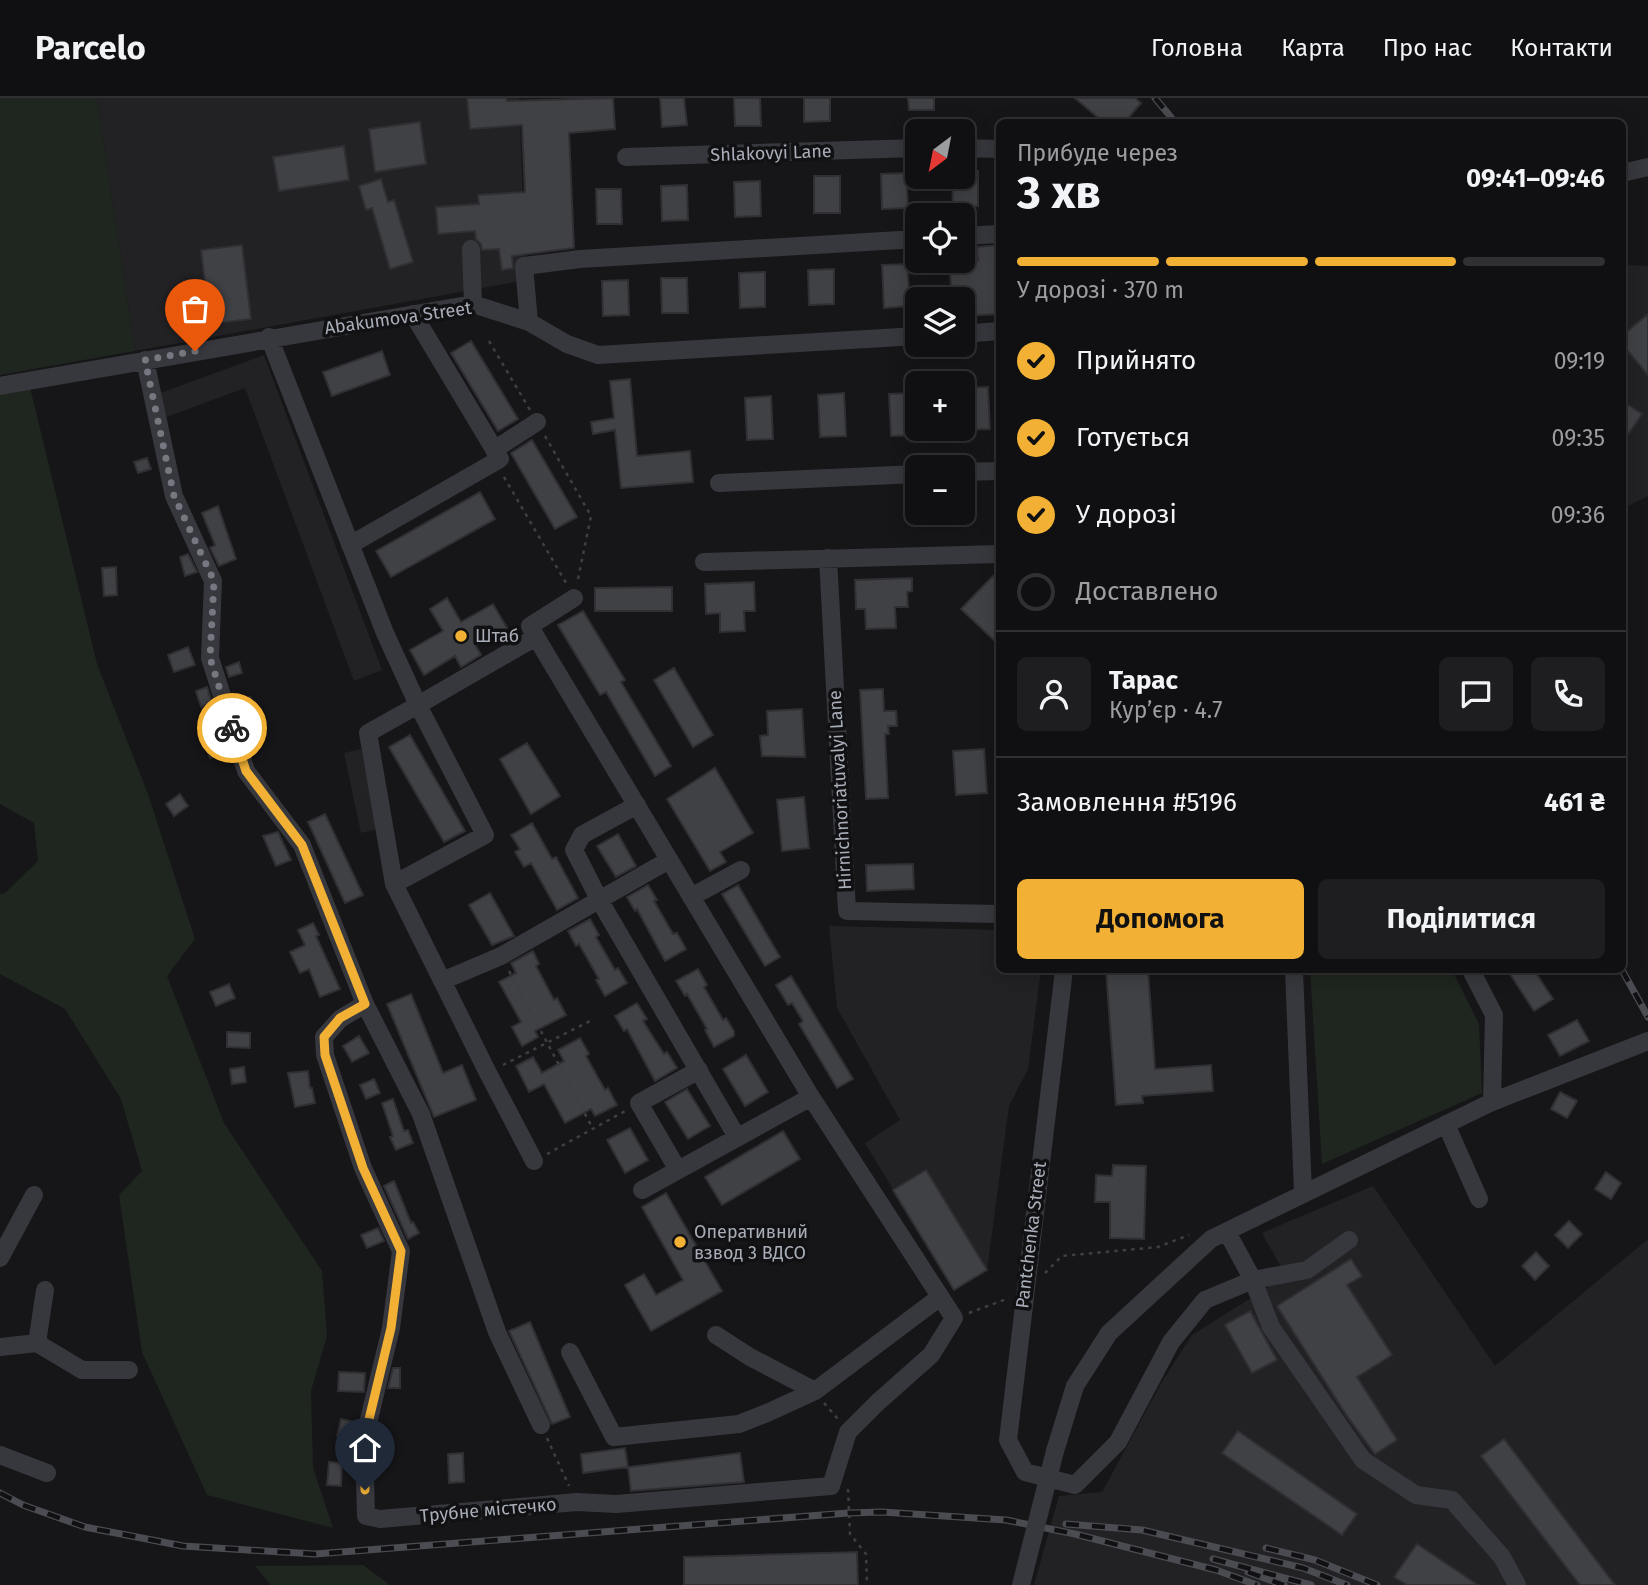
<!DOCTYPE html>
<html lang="uk">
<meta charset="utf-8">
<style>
:root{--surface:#101012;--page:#1e1e20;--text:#f1f3f6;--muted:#9c9d9f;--line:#303032;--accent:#f2b134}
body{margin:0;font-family:"Fira Sans",sans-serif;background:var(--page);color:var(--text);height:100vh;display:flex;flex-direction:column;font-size:26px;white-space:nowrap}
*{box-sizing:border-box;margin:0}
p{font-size:23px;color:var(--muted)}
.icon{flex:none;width:38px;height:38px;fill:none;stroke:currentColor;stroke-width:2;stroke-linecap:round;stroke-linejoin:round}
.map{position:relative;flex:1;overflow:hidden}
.panel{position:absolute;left:996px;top:21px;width:630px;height:854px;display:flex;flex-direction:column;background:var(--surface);border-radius:10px;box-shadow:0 4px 18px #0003,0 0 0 2px var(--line)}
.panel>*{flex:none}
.needle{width:46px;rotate:212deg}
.buttons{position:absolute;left:905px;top:21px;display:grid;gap:14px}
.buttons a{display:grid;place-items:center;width:70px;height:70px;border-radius:10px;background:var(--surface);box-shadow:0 4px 18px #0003,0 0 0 2px var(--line);font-size:35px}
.pin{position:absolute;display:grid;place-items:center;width:60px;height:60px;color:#fff;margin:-72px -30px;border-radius:50% 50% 50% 0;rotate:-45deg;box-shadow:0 0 7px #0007}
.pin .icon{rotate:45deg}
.courier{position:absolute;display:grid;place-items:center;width:70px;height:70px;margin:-35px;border:5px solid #f2b134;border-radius:50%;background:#fff;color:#222;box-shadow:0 2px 9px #0007}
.overview em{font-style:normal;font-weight:700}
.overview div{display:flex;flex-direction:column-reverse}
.overview{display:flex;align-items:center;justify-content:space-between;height:119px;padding:0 21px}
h1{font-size:46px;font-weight:700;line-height:52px}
.bar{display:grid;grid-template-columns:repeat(4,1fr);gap:10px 7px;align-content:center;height:84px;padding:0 21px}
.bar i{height:9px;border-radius:5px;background:var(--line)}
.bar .selected{background:var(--accent)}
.bar p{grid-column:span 4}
.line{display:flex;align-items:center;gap:18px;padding:0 21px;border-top:2px solid var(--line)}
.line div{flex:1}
.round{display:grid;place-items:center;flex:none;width:74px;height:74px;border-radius:10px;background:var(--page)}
ol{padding:0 21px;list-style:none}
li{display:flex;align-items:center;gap:21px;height:77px}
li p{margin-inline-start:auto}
li .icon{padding:7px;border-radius:50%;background:var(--accent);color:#111;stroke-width:4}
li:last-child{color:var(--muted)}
li i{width:38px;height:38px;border:4px solid var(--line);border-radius:50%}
.button{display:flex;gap:14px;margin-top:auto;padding:14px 21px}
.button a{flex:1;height:80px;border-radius:10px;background:var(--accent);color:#111;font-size:28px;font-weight:700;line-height:80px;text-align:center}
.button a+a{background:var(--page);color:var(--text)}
header{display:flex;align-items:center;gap:42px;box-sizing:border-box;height:98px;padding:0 35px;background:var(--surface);border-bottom:2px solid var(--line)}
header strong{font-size:33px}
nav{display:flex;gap:38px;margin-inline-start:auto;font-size:24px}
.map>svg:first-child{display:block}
</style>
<header>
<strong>Parcelo</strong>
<nav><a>Головна</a><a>Карта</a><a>Про нас</a><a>Контакти</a></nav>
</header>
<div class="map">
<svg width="1648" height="1487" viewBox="0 0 1648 1487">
<rect width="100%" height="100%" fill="#161618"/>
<path fill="#222225" d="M97,0H519L526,182L135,253Z
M1630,167L1648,168V398L1622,411V168Z
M264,257L382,572L354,583L245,290L164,320L155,297Z
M361,651L378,731L361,735L344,655Z
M829,828L999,832V872H1041L1028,971L1009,1008L987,1172L954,1192L865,1045L900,1022L837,910Z
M1373,1088L1495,1268L1648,1141V1487H1034L1059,1398L1102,1394L1163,1282L1192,1237L1286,1178L1262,1135Z"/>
<path fill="#1e261f" d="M0,0H97L135,253L0,277Z
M30,289L97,566L148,696L195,841L167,878L224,1025L322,1173L327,1238L311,1293L313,1370L333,1430L207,1397L142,1254L119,1097L142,1073L121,1001L65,911L0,876V796L5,795L38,763L34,725L0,706V296Z
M1310,872H1452L1479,926L1482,995L1322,1066Z
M363,1467L390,1487H271L255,1468Z"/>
<path fill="#404145" stroke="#303034" stroke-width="2" d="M467,0H506L507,3L613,0L615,31L569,35L574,150L512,158L513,170L502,172L499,151L482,152L481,146L476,141L475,133L438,136L436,109L479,106L478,97L525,94L522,27L470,31Z
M660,0H684L687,27L662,29Z
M734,0H760L761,28H735Z
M804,0H830V23L804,24Z
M908,0H934V12H909Z
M1075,0H1135L1141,5L1125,24H1103Z
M420,24L426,66L375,74L369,31Z
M344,48L349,82L279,93L273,59Z
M962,73H978V108L953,109L952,79H962Z
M906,75L908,110L882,111L881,76Z
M814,78H840V115H814Z
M381,81L388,104L394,102L413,164L390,171L372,110L366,112L359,88Z
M760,83L761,118L735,119L734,84Z
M687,87L688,122L662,123L661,88Z
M596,91H621L622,126H597Z
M242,147L251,221L210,226L201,152Z
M999,147V216L962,218V201H952L949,163H978L977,149Z
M907,166L910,208L884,210L882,167Z
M834,171V206L809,207L808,172Z
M765,174V209L740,210L739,175Z
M661,180H687L688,215H662Z
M628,182L629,217L603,218L602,183Z
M1648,216V277L1622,246V238Z
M471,243L518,321L498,333L451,255Z
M382,253L390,277L332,298L323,274Z
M630,281L637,358L690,353L693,384L621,390L615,332L593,336L591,324L614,320L610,283Z
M988,289L990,331L964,332L962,290Z
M844,295L846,338L820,339L818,297Z
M915,295L917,337L891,338L889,296Z
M771,298L773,341L747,342L745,300Z
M1622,303L1642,316L1622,345Z
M532,342L577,419L555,431L511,355Z
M147,360L151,371L138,375L134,364Z
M480,394L495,421L391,479L376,453Z
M218,408L236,461L219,468L210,450L215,447L202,415Z
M188,456L197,474L185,478L180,459Z
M116,469L117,497L104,498L102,470Z
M993,478L999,484V547L961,511Z
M912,480V493L907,494L908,509H895L896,530L866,531L865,511H856L855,482Z
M754,484L755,513H744L745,533L720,534V515L706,516L705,486Z
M672,489V513H595V490Z
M447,500L461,524L493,506L507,530L476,548L481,557L461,569L455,558L424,577L410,552L443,533L430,511Z
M583,513L625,582L621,584L671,668L655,678L606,594L600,597L558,527Z
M188,549L195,567L174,574L168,557Z
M239,564L242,575L229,579L226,569Z
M674,570L713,637L693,649L654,582Z
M207,589L212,605L201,609L196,593Z
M883,591L884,613H896L897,628H888L889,636H885L888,700L866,701L860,592Z
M250,599L266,625L252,633L238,604Z
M802,611L805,659L762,658L760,638L768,637L767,613Z
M410,637L465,733L444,744L389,649Z
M219,640L225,654L210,660L204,646Z
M527,645L560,698L531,716L500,661Z
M984,651L987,695L956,697L953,653Z
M715,670L753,735L720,754L726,764L710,773L667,701Z
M180,696L188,708L174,718L166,706Z
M804,699L809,750L782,753L777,702Z
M325,716L363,797L345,805L308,724Z
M532,725L552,761L556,759L578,800L557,812L531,765L524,769L515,754L520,751L511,737Z
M278,734L291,762L276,768L263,738Z
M618,736L636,768L616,779L597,748Z
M913,766L914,791L867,793L866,767Z
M648,787L657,802L654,803L673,836L677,835L686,851L665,863L637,811L635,813L627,799Z
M738,787L780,859L765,868L722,796Z
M490,795L514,838L492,847L469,807Z
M590,821L599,837L596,839L615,872L618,870L627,885L605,898L596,882L599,881L579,846L576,848L568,833Z
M313,825L319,837L316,838L340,891L320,899L309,871L300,875L290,854L305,847L298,832Z
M533,853L539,866L536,868L554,902L557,900L566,917L535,933L538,939L522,948L512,929L521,924L499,884L516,875L511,865Z
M698,871L707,887L704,889L723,922L726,920L734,933V938L714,949L705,932L707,931L687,896L685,898L676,883Z
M1106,872H1148L1155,971L1211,967L1213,993L1142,998L1143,1005L1116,1007Z
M1518,872H1534L1553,901L1534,913L1510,876Z
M791,878L853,981L837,990L799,926L803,923L792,905L788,907L776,887Z
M229,886L235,900L216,908L210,894Z
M411,896L443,975L462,967L476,1002L434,1019L387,906Z
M637,905L647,921L643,923L664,956L667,954L677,970L655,983L627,931L624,933L615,918Z
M1577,922L1589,943L1560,958L1548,937Z
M227,934L250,935V950L227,949Z
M359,938L369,955L352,964L343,948Z
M580,940L589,956L586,958L605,992L608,990L617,1007L595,1018L591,1011L565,1025L544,986L529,994L516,968L533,959L542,975L564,963L558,952Z
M746,957L768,994L745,1008L723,971Z
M244,969L246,984L232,986L230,971Z
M308,973L310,990H312L315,1005L295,1009L288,975Z
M374,981L380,995L366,1001L360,987Z
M687,991L710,1028L688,1041L665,1004Z
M1560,994L1577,1003L1567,1020L1551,1011Z
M393,1001L404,1033L408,1032L413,1045L396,1052L390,1039L393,1038L382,1005Z
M630,1030L648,1062L625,1075L607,1042Z
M783,1033L800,1061L722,1107L705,1079Z
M1113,1067L1146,1068L1144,1141L1110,1140V1104H1095L1096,1077L1112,1078Z
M926,1072L987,1172L954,1192L893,1092Z
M1606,1074L1621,1085L1611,1101L1595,1091Z
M394,1083L411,1125L413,1124L419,1135L408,1141L384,1088Z
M666,1095L722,1193L651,1233L625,1187L644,1176L656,1197L683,1182L642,1109Z
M1569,1123L1582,1136L1568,1150L1555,1137Z
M378,1130L384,1143L367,1150L361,1137Z
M1536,1154L1549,1168L1535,1182L1522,1168Z
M1351,1161L1362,1178L1347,1187L1392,1257L1357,1279L1397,1342L1375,1356L1347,1318L1277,1208Z
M1250,1213L1277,1262L1252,1275L1225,1227Z
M530,1224L570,1319L552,1326L509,1233Z
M393,1270H400V1290H388Z
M339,1274L365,1275L364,1294L338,1293Z
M341,1321L355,1324L350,1342L337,1338Z
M1238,1333L1357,1416L1342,1437L1222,1355Z
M1504,1341L1615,1487H1580L1481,1358Z
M625,1350L628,1369L583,1375L581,1356Z
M463,1355L464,1384L449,1385L448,1356Z
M740,1355L744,1384L631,1393L628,1369Z
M329,1364L342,1365L341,1388L327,1387Z
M1417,1446L1478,1487H1407L1394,1479Z
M857,1454L858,1487H684V1459Z"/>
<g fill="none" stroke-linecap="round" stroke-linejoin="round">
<path stroke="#3d3f44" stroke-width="2.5" stroke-dasharray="3.5 5" stroke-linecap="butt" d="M489,243L530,312
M545,338L591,418L577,486
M504,379L566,485
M509,873L593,1031
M503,967L594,921
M547,1056L627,1012
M1045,1175L1062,1158L1158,1149L1189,1137
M969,1215L1009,1200
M824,1305L838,1321
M547,1340L569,1388
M848,1391L850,1436L866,1456L867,1487"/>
<path stroke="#37383d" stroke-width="18" d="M962,50L999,51
M626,59L917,50
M1622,75L1648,69
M962,138L999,136
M471,151L473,206
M529,224L524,168L580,161L917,141
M962,236L999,233
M145,262L174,398L213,483L210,560L246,673L302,747L365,906L340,921L324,939L325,957L363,1070L401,1153L391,1230L364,1342L366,1418L380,1421L577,1404L616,1406L831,1388L848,1334L877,1305L931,1257L954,1220L811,999L536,539L418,607L385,535L269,239
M0,288L473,206L529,224L567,246L598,257L917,238
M494,352L537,324
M962,374L999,373
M719,385L917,376
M350,447L500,361L413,216
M828,460L847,813L999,816
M704,464L999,456
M536,539L530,528L574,500
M637,707L582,737L574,752L600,803L737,1039
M394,786L485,737L418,607L368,635L394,786L488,975L534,1063
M691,799L741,772
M1064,872L1008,1342L1025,1374L1075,1387L1118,1344L1171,1244L1205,1202L1253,1182L1227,1134
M1294,872L1303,1095
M1471,872L1494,917L1492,1004
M442,883L501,858L669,762
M365,906L421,1016L497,1234L541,1327
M1446,1026L1479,1101
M678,1072L639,1005L699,972
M642,1092L811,999
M1349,1142L1307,1172L1253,1182L1271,1229L1363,1362L1416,1397L1452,1402L1502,1459L1517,1487
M0,1160L34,1097
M716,1237L750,1259L815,1293
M37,1245L82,1272H129
M0,1249L37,1245L45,1192
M570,1254L614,1339L739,1326L767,1315L815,1293L940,1199
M1055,1353L1075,1288L1109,1235L1211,1141L1492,1004L1648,943
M0,1357L47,1375"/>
<g stroke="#4a4c52" stroke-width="7">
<path id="rail" d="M1155,0L1175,24
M1622,872L1648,919
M0,1395L23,1407L85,1429L183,1448L315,1456L848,1415L882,1414L1006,1422L1075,1436L1216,1472L1257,1487
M1066,1426L1142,1432L1303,1470L1347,1487
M1266,1450L1315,1462L1377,1487
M1213,1461L1311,1487
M1248,1474L1284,1487"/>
</g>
<use href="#rail" stroke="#111113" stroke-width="4.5" stroke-dasharray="13" stroke-linecap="butt"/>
<path stroke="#37383d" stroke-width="18" d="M1021,1487L1055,1353"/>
</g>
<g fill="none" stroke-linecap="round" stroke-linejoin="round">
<path stroke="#757880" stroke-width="7" stroke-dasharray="0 12.6" d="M195,253L145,262L174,398L214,483L210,560L232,630"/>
<path stroke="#f2b134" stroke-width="9" d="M232,630L246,673L302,747L365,906L340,920L324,939L325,957L363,1070L401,1153L391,1230L364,1342L365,1392"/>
</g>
<g fill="#f2b134" stroke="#111113" stroke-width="2.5">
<circle cx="461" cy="538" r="7"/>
<circle cx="680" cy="1144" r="7"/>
</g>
<g text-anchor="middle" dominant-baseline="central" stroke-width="7" stroke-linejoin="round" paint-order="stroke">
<g font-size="18" fill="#a8adb8" stroke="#111113">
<text transform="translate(771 55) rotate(-2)">Shlakovyi Lane</text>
<text transform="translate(398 220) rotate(-8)">Abakumova Street</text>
<text transform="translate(840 692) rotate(-93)">Hirnichnoriatuvalyi Lane</text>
<text transform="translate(1031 1137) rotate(-83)">Pantchenka Street</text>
<text transform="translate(488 1412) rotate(-5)">Трубне містечко</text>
</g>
<g font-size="18" fill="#a8adb8" stroke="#111113" text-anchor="start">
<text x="475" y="538">Штаб</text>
<text x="694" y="1134">Оперативний<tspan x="694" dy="21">взвод 3 ВДСО</tspan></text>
</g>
</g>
</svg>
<div class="buttons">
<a><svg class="needle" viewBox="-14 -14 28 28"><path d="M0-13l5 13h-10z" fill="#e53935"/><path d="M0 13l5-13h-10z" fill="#9c9d9f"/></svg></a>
<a><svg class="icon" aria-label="locate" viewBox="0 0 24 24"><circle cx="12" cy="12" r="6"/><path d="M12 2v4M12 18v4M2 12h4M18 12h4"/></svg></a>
<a><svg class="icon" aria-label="layers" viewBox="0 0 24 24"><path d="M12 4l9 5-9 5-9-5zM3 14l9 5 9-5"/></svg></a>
<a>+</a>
<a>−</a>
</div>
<div class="pin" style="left:195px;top:253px;background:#ea580c"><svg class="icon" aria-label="bag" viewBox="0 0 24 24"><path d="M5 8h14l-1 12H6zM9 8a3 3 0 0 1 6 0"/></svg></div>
<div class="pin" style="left:365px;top:1392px;background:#1f2937"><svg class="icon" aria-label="home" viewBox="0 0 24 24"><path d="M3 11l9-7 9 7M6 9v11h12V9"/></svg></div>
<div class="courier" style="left:232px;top:630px"><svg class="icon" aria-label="bike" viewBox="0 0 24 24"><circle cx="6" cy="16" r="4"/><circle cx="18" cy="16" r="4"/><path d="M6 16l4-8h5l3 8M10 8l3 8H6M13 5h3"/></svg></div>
<section class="panel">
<div class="overview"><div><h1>3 хв</h1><p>Прибуде через</p></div><em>09:41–09:46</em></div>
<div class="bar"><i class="selected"></i><i class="selected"></i><i class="selected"></i><i></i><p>У дорозі · 370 m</p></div>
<ol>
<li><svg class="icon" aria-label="check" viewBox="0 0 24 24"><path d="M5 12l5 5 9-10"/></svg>Прийнято<p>09:19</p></li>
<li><svg class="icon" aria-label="check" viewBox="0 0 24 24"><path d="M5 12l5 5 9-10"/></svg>Готується<p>09:35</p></li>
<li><svg class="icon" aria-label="check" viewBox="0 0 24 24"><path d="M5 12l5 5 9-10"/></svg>У дорозі<p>09:36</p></li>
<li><i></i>Доставлено</li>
</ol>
<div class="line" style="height:126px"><a class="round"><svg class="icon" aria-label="person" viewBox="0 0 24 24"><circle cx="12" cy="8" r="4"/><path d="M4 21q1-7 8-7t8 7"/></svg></a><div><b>Тарас</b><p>Кур’єр · 4.7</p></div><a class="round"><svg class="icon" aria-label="chat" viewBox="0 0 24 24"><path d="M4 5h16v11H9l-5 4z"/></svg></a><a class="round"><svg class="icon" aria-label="phone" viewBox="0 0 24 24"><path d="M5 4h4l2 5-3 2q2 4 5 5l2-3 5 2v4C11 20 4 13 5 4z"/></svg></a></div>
<div class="line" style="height:91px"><div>Замовлення #5196</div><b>461 ₴</b></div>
<div class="button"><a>Допомога</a><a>Поділитися</a></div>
</section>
</div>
